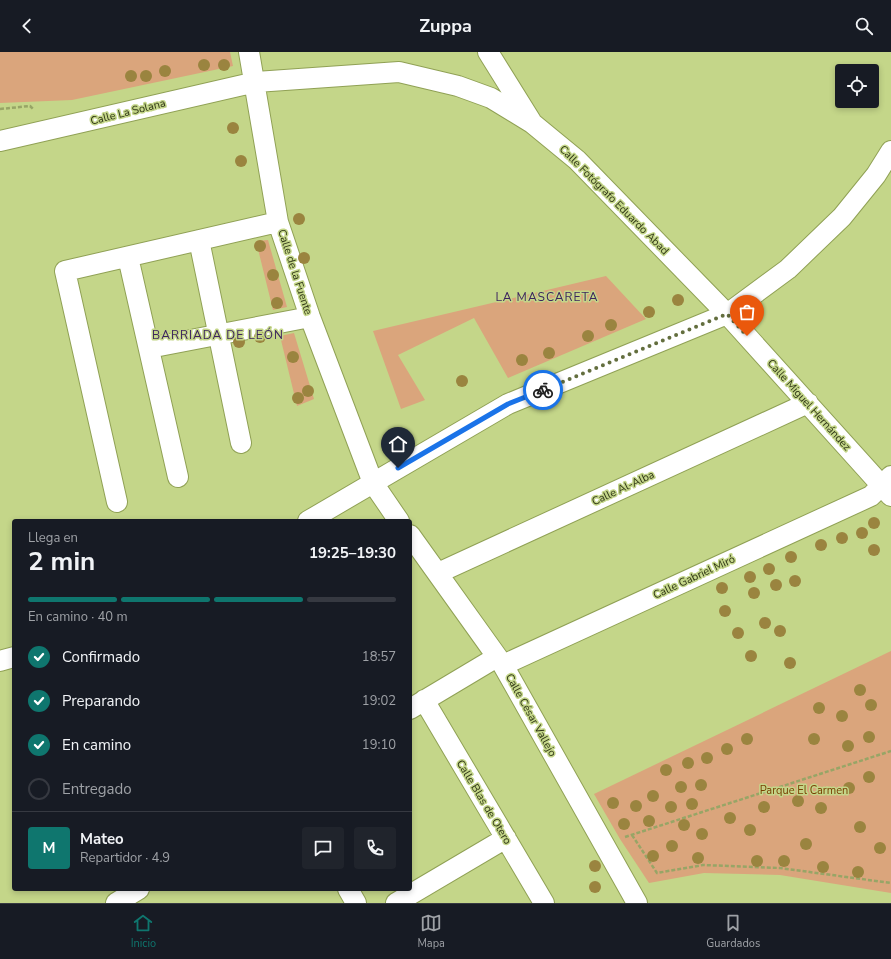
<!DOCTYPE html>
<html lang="es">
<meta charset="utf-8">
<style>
:root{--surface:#171b24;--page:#20242c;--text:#f1f3f6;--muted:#9ea1a6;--line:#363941;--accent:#0f766e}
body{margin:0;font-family:"Nunito Sans",sans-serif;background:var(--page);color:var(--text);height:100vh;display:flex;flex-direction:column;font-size:15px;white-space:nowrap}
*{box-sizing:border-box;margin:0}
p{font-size:13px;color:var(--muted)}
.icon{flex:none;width:22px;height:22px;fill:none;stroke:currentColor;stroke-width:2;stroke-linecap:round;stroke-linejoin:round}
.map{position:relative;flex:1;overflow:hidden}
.details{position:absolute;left:12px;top:467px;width:400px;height:372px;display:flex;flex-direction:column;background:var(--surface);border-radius:4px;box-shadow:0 2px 6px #0003}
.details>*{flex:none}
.controls{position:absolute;left:835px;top:12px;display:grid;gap:8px}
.controls a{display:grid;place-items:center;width:44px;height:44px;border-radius:4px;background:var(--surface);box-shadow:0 2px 6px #0003;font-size:20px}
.pin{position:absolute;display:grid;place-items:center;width:34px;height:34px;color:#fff;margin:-41px -17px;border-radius:50% 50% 50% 0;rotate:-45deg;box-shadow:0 0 4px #0007}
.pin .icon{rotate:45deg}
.courier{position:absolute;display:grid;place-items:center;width:40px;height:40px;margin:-20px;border:3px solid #1a73e8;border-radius:50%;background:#fff;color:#222;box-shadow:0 1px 5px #0007}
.summary em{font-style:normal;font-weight:700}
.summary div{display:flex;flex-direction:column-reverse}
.summary{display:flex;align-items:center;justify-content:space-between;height:68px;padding:0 16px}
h1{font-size:26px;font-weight:700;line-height:30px}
.bar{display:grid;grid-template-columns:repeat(4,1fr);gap:6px 4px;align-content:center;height:48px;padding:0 16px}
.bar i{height:5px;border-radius:3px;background:var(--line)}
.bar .on{background:var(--accent)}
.bar p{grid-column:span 4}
.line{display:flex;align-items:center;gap:10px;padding:0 16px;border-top:1px solid var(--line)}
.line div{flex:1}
.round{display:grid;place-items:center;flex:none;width:42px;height:42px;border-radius:4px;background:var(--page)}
ol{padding:0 16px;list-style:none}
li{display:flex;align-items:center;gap:12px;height:44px}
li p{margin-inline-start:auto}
li .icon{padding:4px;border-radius:50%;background:var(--accent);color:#fff;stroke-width:4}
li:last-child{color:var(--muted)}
li i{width:22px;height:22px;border:2px solid var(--line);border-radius:50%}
header{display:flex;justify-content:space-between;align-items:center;height:52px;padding:0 16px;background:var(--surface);font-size:18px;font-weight:700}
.dock{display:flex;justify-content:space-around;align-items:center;height:56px;border-top:1px solid var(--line);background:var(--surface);font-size:11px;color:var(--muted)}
.dock a{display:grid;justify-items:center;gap:2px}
.dock .on{color:var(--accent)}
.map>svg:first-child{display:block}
</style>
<header><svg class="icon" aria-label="back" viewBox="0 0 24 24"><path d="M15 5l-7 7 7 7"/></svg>Zuppa<svg class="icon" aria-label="search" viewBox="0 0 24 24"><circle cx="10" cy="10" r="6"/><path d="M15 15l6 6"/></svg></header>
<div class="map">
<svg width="891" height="851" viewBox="0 0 891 851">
<rect width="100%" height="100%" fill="#c4d689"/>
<path fill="#daa57c" d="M0,0H230L233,14L72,48L0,51Z
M268,188L287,255L273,258L256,189Z
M606,224L646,267L508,326L474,266L398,303L425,348L401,357L373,279Z
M294,281L314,347L297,354L280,284Z
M891,599V841L780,823L704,821L649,831L620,787L594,742Z"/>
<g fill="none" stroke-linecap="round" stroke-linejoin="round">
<g stroke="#90a155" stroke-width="22">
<path id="street" d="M249,0L278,170L310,265L373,431L399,469
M488,0L531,69
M0,89L256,30L399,20L458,34L491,46L532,71L577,108L727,262L891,444
M199,188L241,391
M128,205L178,425
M149,296L310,265
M117,450L65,219L278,170
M308,469L508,352L727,262L788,217L842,165L876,123L891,99
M410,483L503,613L637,851
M438,521L808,351
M0,609L14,605
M503,613L871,444L891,424
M424,648L544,851
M410,657L497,605
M348,837L356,851
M116,851L139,837
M396,851L506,786"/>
</g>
<path stroke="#97a566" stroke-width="2.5" stroke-dasharray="4 2" stroke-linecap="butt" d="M0,57L30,54L34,58
M632,783L657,821L703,813L780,816L891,831
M625,785L891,699"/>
<use href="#street" stroke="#fff" stroke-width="20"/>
</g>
<g fill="#9a843f">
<circle cx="204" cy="13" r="6"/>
<circle cx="224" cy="13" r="6"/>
<circle cx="165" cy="19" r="6"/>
<circle cx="131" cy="24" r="6"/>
<circle cx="146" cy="24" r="6"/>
<circle cx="233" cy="76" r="6"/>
<circle cx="241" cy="109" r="6"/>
<circle cx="299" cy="167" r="6"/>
<circle cx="260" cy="194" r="6"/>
<circle cx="304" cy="206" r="6"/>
<circle cx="273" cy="223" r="6"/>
<circle cx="678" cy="248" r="6"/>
<circle cx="277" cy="251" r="6"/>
<circle cx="649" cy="260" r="6"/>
<circle cx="611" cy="273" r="6"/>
<circle cx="588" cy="284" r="6"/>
<circle cx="260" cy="285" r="6"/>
<circle cx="239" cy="290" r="6"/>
<circle cx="549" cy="301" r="6"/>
<circle cx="293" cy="305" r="6"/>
<circle cx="522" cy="308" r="6"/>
<circle cx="462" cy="329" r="6"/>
<circle cx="308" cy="339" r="6"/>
<circle cx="298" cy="346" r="6"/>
<circle cx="874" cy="471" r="6"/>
<circle cx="862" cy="481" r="6"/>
<circle cx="842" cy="486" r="6"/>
<circle cx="821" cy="493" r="6"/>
<circle cx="874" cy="498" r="6"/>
<circle cx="791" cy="505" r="6"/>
<circle cx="769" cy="517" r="6"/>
<circle cx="750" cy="525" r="6"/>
<circle cx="795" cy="529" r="6"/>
<circle cx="776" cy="533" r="6"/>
<circle cx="722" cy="536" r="6"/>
<circle cx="754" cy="541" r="6"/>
<circle cx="725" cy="559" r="6"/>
<circle cx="765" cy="571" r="6"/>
<circle cx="780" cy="579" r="6"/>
<circle cx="738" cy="581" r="6"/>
<circle cx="751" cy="604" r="6"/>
<circle cx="790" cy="611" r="6"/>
<circle cx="860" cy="638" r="6"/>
<circle cx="871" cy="653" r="6"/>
<circle cx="819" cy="656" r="6"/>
<circle cx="842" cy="664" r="6"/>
<circle cx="869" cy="685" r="6"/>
<circle cx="747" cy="687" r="6"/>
<circle cx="814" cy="687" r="6"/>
<circle cx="848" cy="694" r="6"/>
<circle cx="727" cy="697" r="6"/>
<circle cx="707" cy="706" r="6"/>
<circle cx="688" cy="711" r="6"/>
<circle cx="666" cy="718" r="6"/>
<circle cx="869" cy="725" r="6"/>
<circle cx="701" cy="733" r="6"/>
<circle cx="681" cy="735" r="6"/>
<circle cx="849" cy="736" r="6"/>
<circle cx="653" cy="744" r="6"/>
<circle cx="798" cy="749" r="6"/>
<circle cx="613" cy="751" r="6"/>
<circle cx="692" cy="752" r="6"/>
<circle cx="636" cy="754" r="6"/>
<circle cx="671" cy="755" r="6"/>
<circle cx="764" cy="755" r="6"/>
<circle cx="821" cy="756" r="6"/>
<circle cx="730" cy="766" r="6"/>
<circle cx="649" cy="769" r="6"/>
<circle cx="624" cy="772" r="6"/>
<circle cx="684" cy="773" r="6"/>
<circle cx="860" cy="775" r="6"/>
<circle cx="750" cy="778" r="6"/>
<circle cx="702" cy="782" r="6"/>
<circle cx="806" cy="792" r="6"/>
<circle cx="672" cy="794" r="6"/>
<circle cx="880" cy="796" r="6"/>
<circle cx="653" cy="804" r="6"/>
<circle cx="698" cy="806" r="6"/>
<circle cx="757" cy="809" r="6"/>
<circle cx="784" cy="809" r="6"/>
<circle cx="595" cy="814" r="6"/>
<circle cx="823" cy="815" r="6"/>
<circle cx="858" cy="820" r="6"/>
<circle cx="595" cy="835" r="6"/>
</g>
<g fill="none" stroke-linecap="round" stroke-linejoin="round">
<path stroke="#636e3e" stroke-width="4" stroke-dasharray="0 7.2" d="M543,338L727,262L747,284"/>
<path stroke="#1a73e8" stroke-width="5" d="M398,416L508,352L543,338"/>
</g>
<g text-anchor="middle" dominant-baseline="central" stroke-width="3" stroke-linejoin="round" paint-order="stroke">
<g font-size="11" fill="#2f3616" stroke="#c4d689">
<text transform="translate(128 60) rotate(-14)">Calle La Solana</text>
<text transform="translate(614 148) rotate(45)">Calle Fotógrafo Eduardo Abad</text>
<text transform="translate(295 220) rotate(72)">Calle de la Fuente</text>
<text transform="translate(809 353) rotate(48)">Calle Miguel Hernández</text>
<text transform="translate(623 436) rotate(-25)">Calle Al-Alba</text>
<text transform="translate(694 525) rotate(-25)">Calle Gabriel Miró</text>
<text transform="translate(531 663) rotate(61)">Calle César Vallejo</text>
<text transform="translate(484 750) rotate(59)">Calle Blas de Otero</text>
</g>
<g font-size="11" fill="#784002" stroke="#c4d689">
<text x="804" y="738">Parque El Carmen</text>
</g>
<g font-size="12" letter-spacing="1" fill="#3c245e" stroke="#c4d689">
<text x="547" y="245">LA MASCARETA</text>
<text x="218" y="283">BARRIADA DE LEÓN</text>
</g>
</g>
</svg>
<div class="controls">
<a><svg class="icon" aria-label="locate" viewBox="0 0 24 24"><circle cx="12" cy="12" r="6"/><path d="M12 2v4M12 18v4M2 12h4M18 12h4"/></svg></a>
</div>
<div class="pin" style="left:747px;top:284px;background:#ea580c"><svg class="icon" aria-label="bag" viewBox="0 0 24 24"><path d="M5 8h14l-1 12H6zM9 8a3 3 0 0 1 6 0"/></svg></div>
<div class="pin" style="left:398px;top:416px;background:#1f2937"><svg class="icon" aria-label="home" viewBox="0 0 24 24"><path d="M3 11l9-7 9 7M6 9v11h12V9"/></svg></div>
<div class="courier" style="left:543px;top:338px"><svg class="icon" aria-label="bike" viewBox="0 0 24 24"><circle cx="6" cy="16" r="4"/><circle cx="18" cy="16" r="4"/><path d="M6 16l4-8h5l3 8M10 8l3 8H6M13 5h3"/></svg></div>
<section class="details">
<div class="summary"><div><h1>2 min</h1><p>Llega en</p></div><em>19:25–19:30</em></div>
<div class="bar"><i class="on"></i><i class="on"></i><i class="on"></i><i></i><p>En camino · 40 m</p></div>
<ol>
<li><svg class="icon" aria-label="check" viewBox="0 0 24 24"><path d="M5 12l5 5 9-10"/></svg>Confirmado<p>18:57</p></li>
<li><svg class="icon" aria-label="check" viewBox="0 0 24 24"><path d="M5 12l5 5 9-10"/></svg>Preparando<p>19:02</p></li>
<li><svg class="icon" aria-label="check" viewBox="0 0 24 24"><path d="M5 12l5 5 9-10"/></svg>En camino<p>19:10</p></li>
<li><i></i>Entregado</li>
</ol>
<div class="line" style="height:72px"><b class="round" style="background:var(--accent);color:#fff">M</b><div><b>Mateo</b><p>Repartidor · 4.9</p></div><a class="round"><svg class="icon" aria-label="chat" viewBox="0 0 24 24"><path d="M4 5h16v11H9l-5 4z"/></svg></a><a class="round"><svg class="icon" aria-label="phone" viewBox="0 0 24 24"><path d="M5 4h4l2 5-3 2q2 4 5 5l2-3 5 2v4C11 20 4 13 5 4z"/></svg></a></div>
</section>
</div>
<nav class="dock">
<a class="on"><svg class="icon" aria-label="home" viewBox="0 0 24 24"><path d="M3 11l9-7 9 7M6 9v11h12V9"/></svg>Inicio</a>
<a><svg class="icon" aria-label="map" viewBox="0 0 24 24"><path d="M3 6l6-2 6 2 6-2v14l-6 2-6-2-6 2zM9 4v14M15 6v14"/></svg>Mapa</a>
<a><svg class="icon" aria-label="saved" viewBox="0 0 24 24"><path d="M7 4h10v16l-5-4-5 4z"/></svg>Guardados</a>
</nav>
